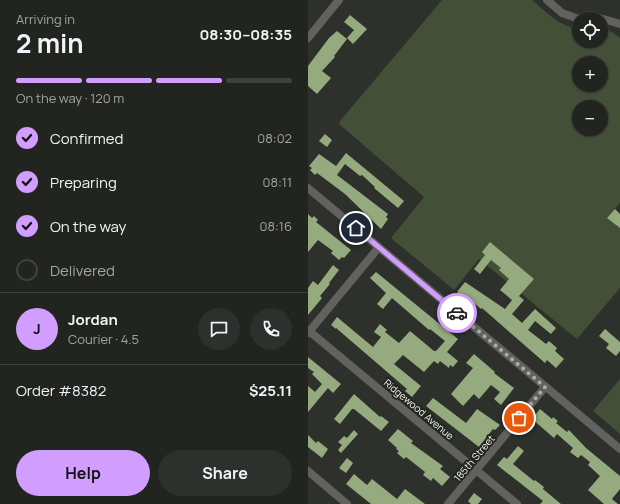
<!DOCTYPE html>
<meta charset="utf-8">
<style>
:root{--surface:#222420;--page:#2e302d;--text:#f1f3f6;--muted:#a2a4a5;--line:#3f413e;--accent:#d19dfe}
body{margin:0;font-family:Manrope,sans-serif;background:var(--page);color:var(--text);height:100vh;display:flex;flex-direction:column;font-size:15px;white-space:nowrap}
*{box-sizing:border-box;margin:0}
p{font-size:13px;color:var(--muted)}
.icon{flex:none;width:22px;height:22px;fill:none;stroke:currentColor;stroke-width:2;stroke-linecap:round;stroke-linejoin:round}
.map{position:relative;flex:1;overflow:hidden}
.sheet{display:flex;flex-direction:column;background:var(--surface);width:308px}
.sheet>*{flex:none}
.buttons{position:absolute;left:264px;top:12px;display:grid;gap:8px}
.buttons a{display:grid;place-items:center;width:36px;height:36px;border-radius:50%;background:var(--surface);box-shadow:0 1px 3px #0004,0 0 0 1px var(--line);font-size:20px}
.pin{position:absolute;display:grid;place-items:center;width:34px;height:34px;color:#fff;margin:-17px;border:2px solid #fff;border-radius:50%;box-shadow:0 1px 4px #0007}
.courier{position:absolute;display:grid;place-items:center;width:40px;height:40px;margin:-20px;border:3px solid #d19dfe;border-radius:50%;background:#fff;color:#222;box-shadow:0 1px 5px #0007}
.headline em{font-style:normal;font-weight:700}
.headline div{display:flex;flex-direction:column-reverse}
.headline{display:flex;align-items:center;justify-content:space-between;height:68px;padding:0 16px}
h1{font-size:26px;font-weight:700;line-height:30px}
.bar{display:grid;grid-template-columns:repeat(4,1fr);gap:6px 4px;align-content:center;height:48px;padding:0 16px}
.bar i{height:5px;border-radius:3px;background:var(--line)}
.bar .active{background:var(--accent)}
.bar p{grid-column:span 4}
.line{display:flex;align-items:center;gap:10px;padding:0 16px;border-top:1px solid var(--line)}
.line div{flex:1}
.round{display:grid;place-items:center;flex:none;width:42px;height:42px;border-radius:21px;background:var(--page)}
ol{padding:0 16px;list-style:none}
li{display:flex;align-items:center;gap:12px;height:44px}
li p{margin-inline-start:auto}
li .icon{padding:4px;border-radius:50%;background:var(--accent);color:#111;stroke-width:4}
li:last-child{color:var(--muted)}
li i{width:22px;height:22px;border:2px solid var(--line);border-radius:50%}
.primary-button{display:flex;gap:8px;margin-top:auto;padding:8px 16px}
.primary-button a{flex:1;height:46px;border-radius:24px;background:var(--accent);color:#111;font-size:16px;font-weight:700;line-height:46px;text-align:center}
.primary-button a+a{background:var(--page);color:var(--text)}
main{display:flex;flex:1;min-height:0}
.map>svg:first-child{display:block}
</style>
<main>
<section class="sheet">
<div class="headline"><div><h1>2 min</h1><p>Arriving in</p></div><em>08:30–08:35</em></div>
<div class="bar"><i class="active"></i><i class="active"></i><i class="active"></i><i></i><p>On the way · 120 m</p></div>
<ol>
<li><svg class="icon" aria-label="check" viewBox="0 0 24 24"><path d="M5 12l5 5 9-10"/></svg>Confirmed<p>08:02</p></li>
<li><svg class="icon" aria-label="check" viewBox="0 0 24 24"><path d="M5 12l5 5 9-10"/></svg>Preparing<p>08:11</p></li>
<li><svg class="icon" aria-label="check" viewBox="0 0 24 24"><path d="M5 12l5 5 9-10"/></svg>On the way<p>08:16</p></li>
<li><i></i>Delivered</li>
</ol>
<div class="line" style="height:72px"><b class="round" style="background:var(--accent);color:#111">J</b><div><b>Jordan</b><p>Courier · 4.5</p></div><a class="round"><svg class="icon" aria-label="chat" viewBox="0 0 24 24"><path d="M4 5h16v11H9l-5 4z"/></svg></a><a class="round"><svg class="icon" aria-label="phone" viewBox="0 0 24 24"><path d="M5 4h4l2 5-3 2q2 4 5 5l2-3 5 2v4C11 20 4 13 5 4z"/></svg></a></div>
<div class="line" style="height:52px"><div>Order #8382</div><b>$25.11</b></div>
<div class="primary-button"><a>Help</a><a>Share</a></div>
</section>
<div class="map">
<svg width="312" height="504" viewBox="0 0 312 504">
<rect width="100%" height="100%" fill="#2d302b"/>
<path fill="#444f38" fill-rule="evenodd" d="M134,0H224C239,13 251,26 271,29V41H293V28L301,30L312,38V203L300,217L312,228V288L269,339L171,259L146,290L83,238L116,197L31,124L32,121ZM271,63H293V85H271ZM271,107H293V129H271Z
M312,379V434L285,411Z"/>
<path fill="#95aa7e" d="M42,15L59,29L45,44L39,38L46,30L36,22Z
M29,31L39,39L26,56L27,57L14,71L23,78L9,94L0,86V66L21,38Z
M17,134L24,140L19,147L11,141Z
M38,153L96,201L90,208L66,188L67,187L54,175L52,176L37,164L29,175L80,214L78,217L80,219L73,229L37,194L9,173L7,175L2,170L4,168L1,166L11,154L28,166Z
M307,209L312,214V228L299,218Z
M0,214L4,218L6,216L10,220L8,222L43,250L36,258L34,257L31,260L23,253L25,251L10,240L0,252Z
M182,242L226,279L211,296L216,300L204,314L214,323L227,309L248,328L243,334L227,321L220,330L238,344L241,341L249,348L247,351L256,359L248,368L239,360L237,363L174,308L173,309L158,296L156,297L149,292L157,282L197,309L204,300L192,290L201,279L191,270L193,268L183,260L172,274L166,269L177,255L174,252Z
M25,265L31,270L21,283L22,284L12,296L14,298L0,315V288L5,281L10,285Z
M68,272L150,339L139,352L150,361L145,367L142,365L141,368L132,361L130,364L126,361L116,372L95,355L86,364L113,386L104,397L97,391L99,389L28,328V329L23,325L29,317L65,347L73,337L66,332L72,324L79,330L77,332L91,343L102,331L126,351H128L137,341L122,329L121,330L84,298L75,309L69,304L78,293L62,278Z
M297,329L312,342V351L308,356L298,348L301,344L291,336Z
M166,354L187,372L186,373L206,388L193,405L186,399L192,392L183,385L171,399L166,394L155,406L143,394L165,368L158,363Z
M0,357L33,384L25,393L20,388L0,412V386L7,392L14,384L4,374L6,372L0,368Z
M46,394L72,417L73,416L81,422L73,431L46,409H44L32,424L26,419Z
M125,398L158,423L169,409L192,425L187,430L185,429L171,447L118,406Z
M232,409L244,419L245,417L250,421L248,423L259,432L261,430L278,448L312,476V489L304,499L310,504H296L280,490L292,476L280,465L282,462L273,455L270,458L262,452L265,448L249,434L246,438L224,419Z
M90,429L105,441L103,443L135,466L132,469L142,477L134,486L125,478L123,481L115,475L117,472L98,457L96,459L89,453L91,451L88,449L89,448L80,440Z
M46,430L50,434L33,453L30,450L34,445L30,442L36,436L39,438Z
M0,435L8,443L10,441L20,449L14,458L0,447Z
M210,446L216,451L205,464L226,481L227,480L236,487L235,489L253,504H232L235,501L189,465L196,457L199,459Z
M39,458L45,463L38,473L31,468Z
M46,474L59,485L64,479L89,499L97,489L117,504H63L38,484Z
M166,493L174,499L170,504H163L160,501Z"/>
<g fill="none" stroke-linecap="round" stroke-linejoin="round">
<path stroke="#61625f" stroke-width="8" d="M239,0L254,13L271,19
M273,19L288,17L312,24
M0,38L31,0
M0,188L312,449
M0,330L209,504
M0,333L71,247
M0,471L39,504
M140,504L237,387"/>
</g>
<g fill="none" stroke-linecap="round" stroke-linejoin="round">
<path stroke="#abada9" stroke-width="4" stroke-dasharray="0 7.2" d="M149,313L237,387L211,418"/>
<path stroke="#d19dfe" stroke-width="5" d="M48,228L149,313"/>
</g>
<g text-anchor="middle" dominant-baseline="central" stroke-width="4" stroke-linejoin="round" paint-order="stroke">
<g font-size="10" fill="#eff1ed" stroke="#242621">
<text transform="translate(111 409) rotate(40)">Ridgewood Avenue</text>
<text transform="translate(166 458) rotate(-50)">185th Street</text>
</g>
</g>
</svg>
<div class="buttons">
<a><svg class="icon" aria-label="locate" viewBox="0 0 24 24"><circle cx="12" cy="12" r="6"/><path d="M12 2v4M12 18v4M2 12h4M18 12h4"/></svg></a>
<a>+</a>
<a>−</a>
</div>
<div class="pin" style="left:211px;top:418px;background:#ea580c"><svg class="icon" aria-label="bag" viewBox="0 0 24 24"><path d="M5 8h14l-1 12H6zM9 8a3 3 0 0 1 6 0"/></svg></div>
<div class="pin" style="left:48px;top:228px;background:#1f2937"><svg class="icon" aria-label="home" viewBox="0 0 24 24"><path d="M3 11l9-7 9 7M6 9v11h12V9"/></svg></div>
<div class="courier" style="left:149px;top:313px"><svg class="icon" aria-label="car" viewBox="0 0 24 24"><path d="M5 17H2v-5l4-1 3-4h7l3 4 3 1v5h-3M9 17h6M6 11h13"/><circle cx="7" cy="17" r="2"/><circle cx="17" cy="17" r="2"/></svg></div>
</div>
</main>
